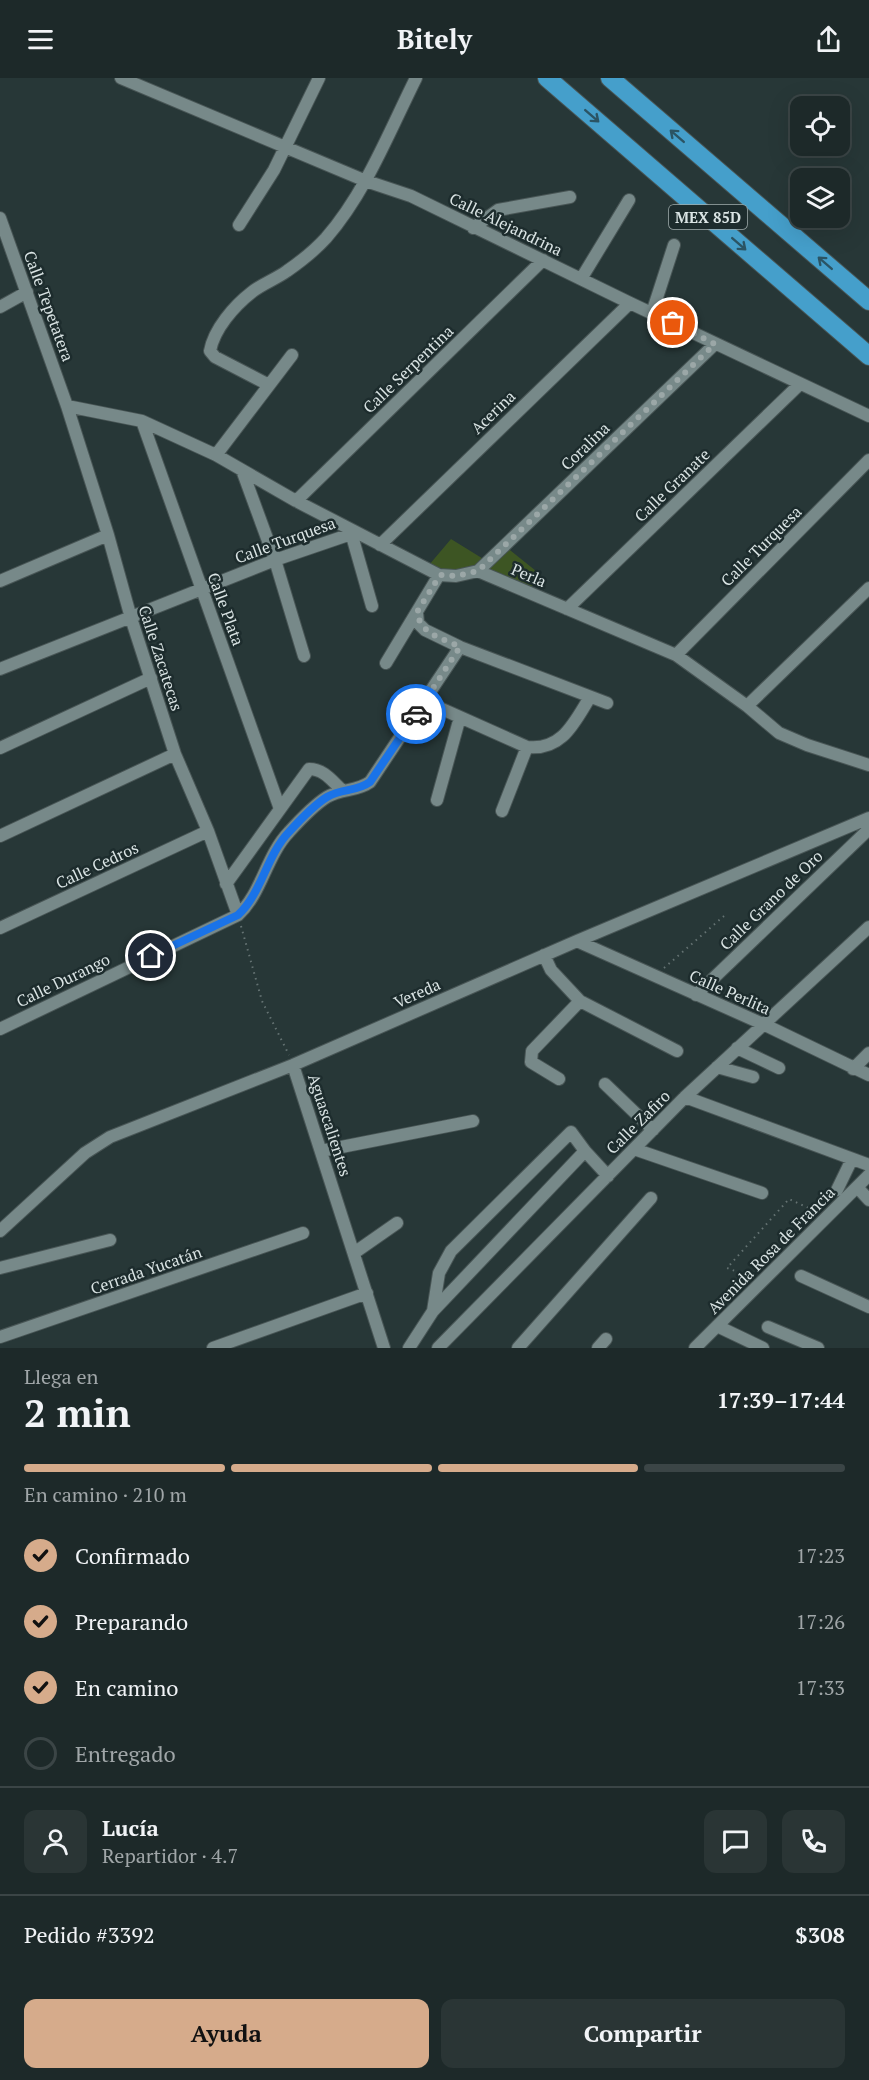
<!DOCTYPE html>
<html lang="es">
<meta charset="utf-8">
<style>
:root{--surface:#1d2929;--page:#2a3535;--text:#f1f3f6;--muted:#a0a6a8;--line:#3b4546;--accent:#d6ab8b}
body{margin:0;font-family:"PT Serif",serif;background:var(--page);color:var(--text);height:100vh;display:flex;flex-direction:column;font-size:22px;white-space:nowrap}
*{box-sizing:border-box;margin:0}
p{font-size:20px;color:var(--muted)}
.icon{flex:none;width:33px;height:33px;fill:none;stroke:currentColor;stroke-width:2;stroke-linecap:round;stroke-linejoin:round}
.map{position:relative;height:1270px;overflow:hidden}
.sheet{display:flex;flex-direction:column;background:var(--surface);flex:1}
.sheet>*{flex:none}
.fabs{position:absolute;left:790px;top:18px;display:grid;gap:12px}
.fabs a{display:grid;place-items:center;width:60px;height:60px;border-radius:12px;background:var(--surface);box-shadow:0 6px 24px #0002,0 0 0 2px var(--line);font-size:30px}
.pin{position:absolute;display:grid;place-items:center;width:51px;height:51px;color:#fff;margin:-26px;border:3px solid #fff;border-radius:50%;box-shadow:0 2px 6px #0007}
.courier{position:absolute;display:grid;place-items:center;width:60px;height:60px;margin:-30px;border:4px solid #1a73e8;border-radius:50%;background:#fff;color:#222;box-shadow:0 2px 8px #0007}
.headline em{font-style:normal;font-weight:800}
.headline div{display:flex;flex-direction:column-reverse}
.headline{display:flex;align-items:center;justify-content:space-between;height:102px;padding:0 24px}
h1{font-size:39px;font-weight:800;line-height:45px}
.bar{display:grid;grid-template-columns:repeat(4,1fr);gap:9px 6px;align-content:center;height:72px;padding:0 24px}
.bar i{height:8px;border-radius:4px;background:var(--line)}
.bar .on{background:var(--accent)}
.bar p{grid-column:span 4}
.line{display:flex;align-items:center;gap:15px;padding:0 24px;border-top:2px solid var(--line)}
.line div{flex:1}
.round{display:grid;place-items:center;flex:none;width:63px;height:63px;border-radius:12px;background:var(--page)}
ol{padding:0 24px;list-style:none}
li{display:flex;align-items:center;gap:18px;height:66px}
li p{margin-inline-start:auto}
li .icon{padding:6px;border-radius:50%;background:var(--accent);color:#111;stroke-width:4}
li:last-child{color:var(--muted)}
li i{width:33px;height:33px;border:3px solid var(--line);border-radius:50%}
.action{display:flex;gap:12px;margin-top:auto;padding:12px 24px}
.action a{flex:1;height:69px;border-radius:12px;background:var(--accent);color:#111;font-size:24px;font-weight:800;line-height:69px;text-align:center}
.action a+a{background:var(--page);color:var(--text)}
header{display:flex;justify-content:space-between;align-items:center;height:78px;padding:0 24px;background:var(--surface);font-size:27px;font-weight:800}
.map>svg:first-child{display:block}
</style>
<header><svg class="icon" aria-label="menu" viewBox="0 0 24 24"><path d="M4 6h16M4 12h16M4 18h16"/></svg>Bitely<svg class="icon" aria-label="share" viewBox="0 0 24 24"><path d="M12 15V3M7 8l5-5 5 5M5 13v7h14v-7"/></svg></header>
<div class="map">
<svg width="869" height="1270" viewBox="0 0 869 1270">
<rect width="100%" height="100%" fill="#273737"/>
<path fill="#3d5523" d="M451,461L485,482C465,500 452,494 429,487Z
M506,469L541,497L529,512L481,493Z"/>
<g fill="none" stroke-linecap="round" stroke-linejoin="round">
<g stroke="#485555" stroke-width="14">
<path id="minor" d="M121,0L366,103L411,118L630,225L869,338
M0,140L67,328L108,457L131,540L175,676L208,753L238,837
M239,147L274,92L319,0
M473,150L498,132L570,119
M581,201L629,122
M0,229L27,214
M652,235L674,167
M269,307L215,279L210,273C214,251 234,228 252,214C262,206 276,201 287,193C300,184 315,172 326,160C366,114 389,54 416,0
M67,328L142,343L216,377L296,423L439,497L456,498L478,493L676,577L747,628L779,655L807,667L869,687
M142,343L280,731
M216,377L292,277
M242,392L275,482L304,578
M296,423L543,182
M350,451L372,528
M380,467L630,225
M478,493L715,266
M0,503L108,457
M567,531L800,306
M417,534L418,545L425,552L460,569L607,625
M676,577L869,382
M386,585L439,497
M0,591L275,482L351,456
M424,623L527,669C562,673 574,645 590,619
M747,628L869,510
M0,670L151,600
M437,722L460,639
M502,733L527,669
M0,758L175,676
M226,806L309,691C324,691 332,703 343,713
M0,850L208,753
M577,863L763,946L869,997
M544,877L551,892L580,923L677,973
M696,917L869,751
M0,951L238,837C262,815 266,778 289,754C299,743 314,727 327,719C342,710 356,714 370,704L460,569
M737,970L779,990
M293,987L384,1270
M717,989L753,999
M853,991L869,975
M559,1001L531,984L532,973L580,923
M605,1006L653,1052
M685,1019L869,1087
M634,1071L762,1115
M321,1073L473,1043
M857,1109L869,1122
M837,1112L852,1081
M0,1153L85,1075L110,1059L293,987L577,863L869,740
M354,1175L397,1145
M0,1190L110,1162
M801,1198L869,1229
M433,1233L439,1195L451,1173L571,1054L585,1073
M717,1248L763,1270
M768,1249L818,1270
M0,1259L303,1155
M213,1270L367,1215
M409,1270L433,1233L585,1073L608,1098
M438,1270L685,1019L869,849
M518,1270L651,1120
M598,1270L606,1261
M695,1270L869,1097"/>
</g>
<g stroke="#485555" stroke-width="20">
<path id="highway" d="M547,0L869,278
M610,0L869,223"/>
</g>
<path stroke="#657373" stroke-width="2" stroke-dasharray="1.5 4.5" stroke-linecap="butt" d="M241,848L262,923L289,977
M664,890L724,838
M751,1199L727,1190L789,1121L815,1133"/>
<use href="#minor" stroke="#778989" stroke-width="12"/>
<use href="#highway" stroke="#459fcb" stroke-width="18"/>
</g>
<defs><path id="oneway-shaft" d="M-6 0H5M1.5-3L5.5 0L1.5 3" fill="none" stroke-width="1.6" stroke-linecap="round" stroke-linejoin="round" transform="scale(1.5)"/></defs>
<g stroke="#2b5464">
<use href="#oneway-shaft" transform="translate(592 38) rotate(41)"/>
<use href="#oneway-shaft" transform="translate(677 58) rotate(-139)"/>
<use href="#oneway-shaft" transform="translate(739 166) rotate(41)"/>
<use href="#oneway-shaft" transform="translate(825 185) rotate(-139)"/>
</g>
<g fill="none" stroke-linecap="round" stroke-linejoin="round">
<path stroke="#9ba7a7" stroke-width="6" stroke-dasharray="0 10.8" d="M416,636L460,569C442,560 420,556 417,534L440,497L456,498L478,493L715,266L673,245"/>
<path stroke="#1a73e8" stroke-width="8" d="M151,878L238,837C262,815 266,778 289,754C299,743 314,727 327,719C342,710 356,714 370,704L416,636"/>
</g>
<g text-anchor="middle" dominant-baseline="central" stroke-width="5" stroke-linejoin="round" paint-order="stroke">
<rect fill="#1d2c2d" stroke="#a1adad" stroke-width="1.5" x="669" y="127" width="78" height="24" rx="4.5"/>
<g font-size="15" font-weight="bold" fill="#dae4e4">
<text x="708" y="139">MEX 85D</text>
</g>
<g font-size="16" fill="#dae4e4" stroke="#1d2c2d">
<text transform="translate(506 146) rotate(26)">Calle Alejandrina</text>
<text transform="translate(49 228) rotate(70)">Calle Tepetatera</text>
<text transform="translate(408 291) rotate(-44)">Calle Serpentina</text>
<text transform="translate(493 334) rotate(-44)">Acerina</text>
<text transform="translate(585 368) rotate(-44)">Coralina</text>
<text transform="translate(672 407) rotate(-44)">Calle Granate</text>
<text transform="translate(285 462) rotate(-20)">Calle Turquesa</text>
<text transform="translate(761 468) rotate(-45)">Calle Turquesa</text>
<text transform="translate(529 497) rotate(23)">Perla</text>
<text transform="translate(226 531) rotate(70)">Calle Plata</text>
<text transform="translate(161 580) rotate(72)">Calle Zacatecas</text>
<text transform="translate(97 787) rotate(-25)">Calle Cedros</text>
<text transform="translate(771 822) rotate(-44)">Calle Grano de Oro</text>
<text transform="translate(63 902) rotate(-26)">Calle Durango</text>
<text transform="translate(730 914) rotate(24)">Calle Perlita</text>
<text transform="translate(417 915) rotate(-24)">Vereda</text>
<text transform="translate(638 1044) rotate(-45)">Calle Zafiro</text>
<text transform="translate(330 1047) rotate(72)">Aguascalientes</text>
<text transform="translate(771 1172) rotate(-45)">Avenida Rosa de Francia</text>
<text transform="translate(146 1192) rotate(-19)">Cerrada Yucatán</text>
</g>
</g>
</svg>
<div class="fabs">
<a><svg class="icon" aria-label="locate" viewBox="0 0 24 24"><circle cx="12" cy="12" r="6"/><path d="M12 2v4M12 18v4M2 12h4M18 12h4"/></svg></a>
<a><svg class="icon" aria-label="layers" viewBox="0 0 24 24"><path d="M12 4l9 5-9 5-9-5zM3 14l9 5 9-5"/></svg></a>
</div>
<div class="pin" style="left:673px;top:245px;background:#ea580c"><svg class="icon" aria-label="bag" viewBox="0 0 24 24"><path d="M5 8h14l-1 12H6zM9 8a3 3 0 0 1 6 0"/></svg></div>
<div class="pin" style="left:151px;top:878px;background:#1f2937"><svg class="icon" aria-label="home" viewBox="0 0 24 24"><path d="M3 11l9-7 9 7M6 9v11h12V9"/></svg></div>
<div class="courier" style="left:416px;top:636px"><svg class="icon" aria-label="car" viewBox="0 0 24 24"><path d="M5 17H2v-5l4-1 3-4h7l3 4 3 1v5h-3M9 17h6M6 11h13"/><circle cx="7" cy="17" r="2"/><circle cx="17" cy="17" r="2"/></svg></div>
</div>
<section class="sheet">
<div class="headline"><div><h1>2 min</h1><p>Llega en</p></div><em>17:39–17:44</em></div>
<div class="bar"><i class="on"></i><i class="on"></i><i class="on"></i><i></i><p>En camino · 210 m</p></div>
<ol>
<li><svg class="icon" aria-label="check" viewBox="0 0 24 24"><path d="M5 12l5 5 9-10"/></svg>Confirmado<p>17:23</p></li>
<li><svg class="icon" aria-label="check" viewBox="0 0 24 24"><path d="M5 12l5 5 9-10"/></svg>Preparando<p>17:26</p></li>
<li><svg class="icon" aria-label="check" viewBox="0 0 24 24"><path d="M5 12l5 5 9-10"/></svg>En camino<p>17:33</p></li>
<li><i></i>Entregado</li>
</ol>
<div class="line" style="height:108px"><a class="round"><svg class="icon" aria-label="person" viewBox="0 0 24 24"><circle cx="12" cy="8" r="4"/><path d="M4 21q1-7 8-7t8 7"/></svg></a><div><b>Lucía</b><p>Repartidor · 4.7</p></div><a class="round"><svg class="icon" aria-label="chat" viewBox="0 0 24 24"><path d="M4 5h16v11H9l-5 4z"/></svg></a><a class="round"><svg class="icon" aria-label="phone" viewBox="0 0 24 24"><path d="M5 4h4l2 5-3 2q2 4 5 5l2-3 5 2v4C11 20 4 13 5 4z"/></svg></a></div>
<div class="line" style="height:78px"><div>Pedido #3392</div><b>$308</b></div>
<div class="action"><a>Ayuda</a><a>Compartir</a></div>
</section>
